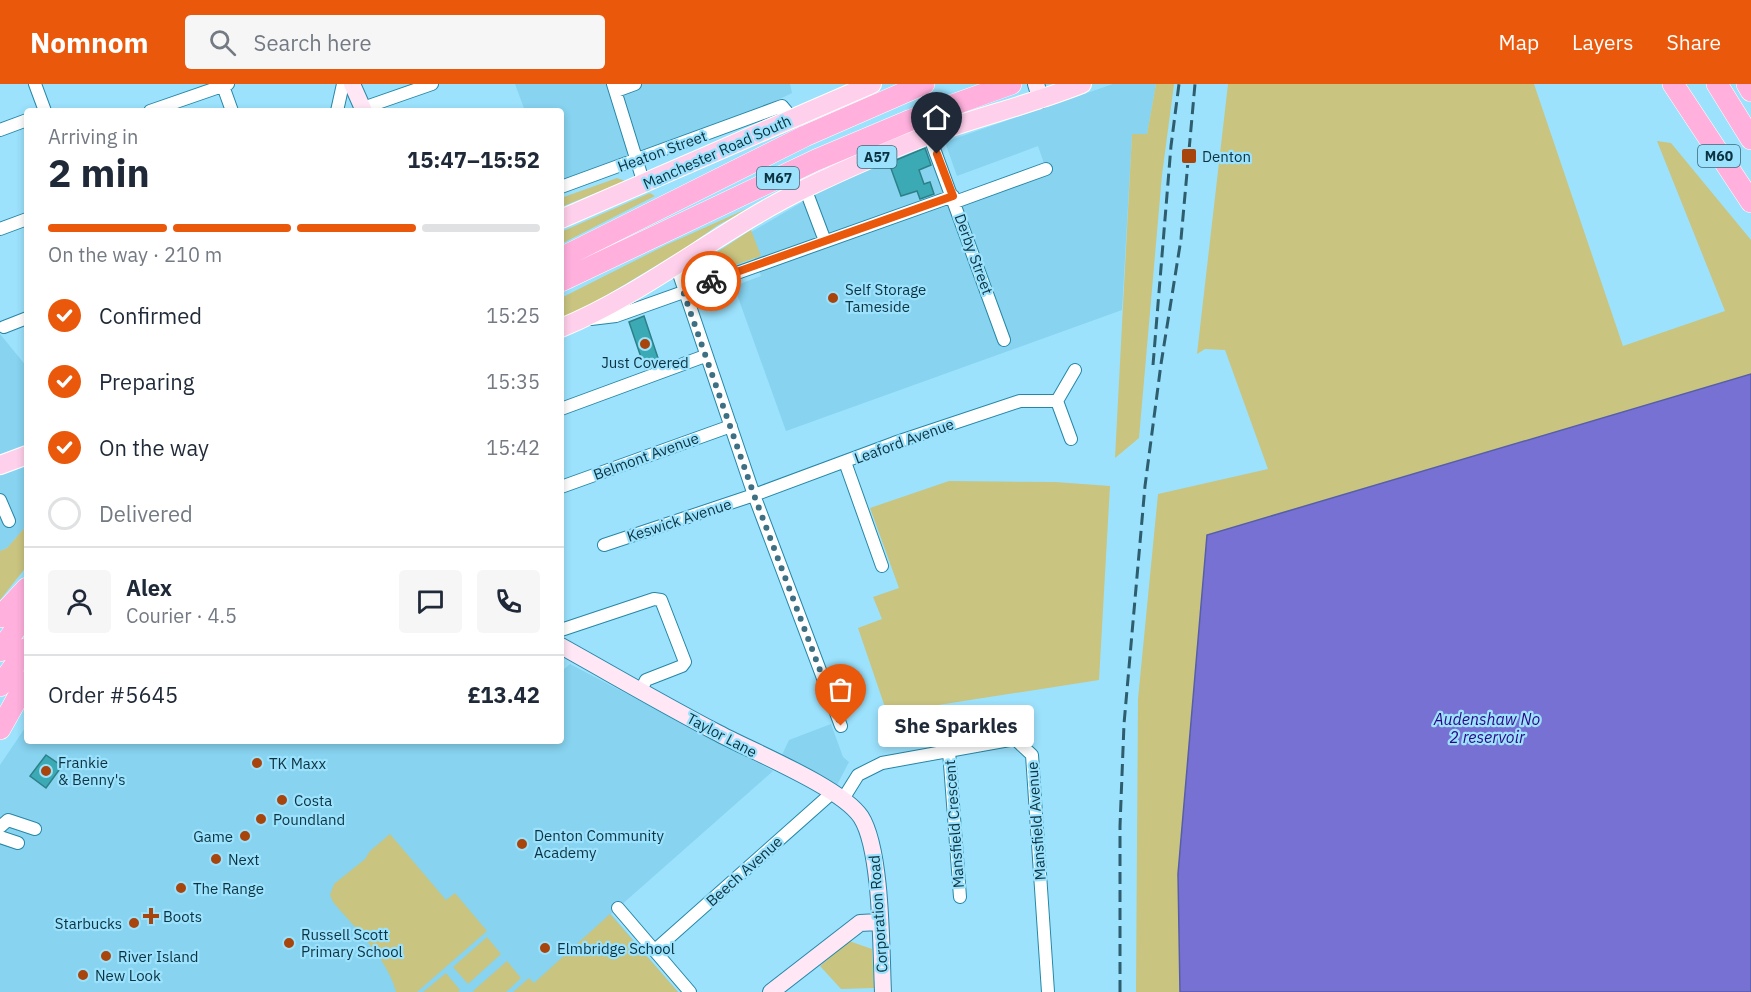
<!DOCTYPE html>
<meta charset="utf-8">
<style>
:root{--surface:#fff;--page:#f6f6f7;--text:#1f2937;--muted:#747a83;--line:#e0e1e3;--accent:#ea580c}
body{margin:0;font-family:"IBM Plex Sans",sans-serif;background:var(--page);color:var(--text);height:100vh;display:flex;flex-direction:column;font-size:22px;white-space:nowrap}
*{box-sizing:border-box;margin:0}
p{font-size:20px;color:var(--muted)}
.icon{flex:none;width:33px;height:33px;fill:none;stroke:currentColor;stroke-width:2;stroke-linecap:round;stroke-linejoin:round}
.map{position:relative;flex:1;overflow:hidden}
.sheet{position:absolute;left:24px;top:24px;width:540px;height:636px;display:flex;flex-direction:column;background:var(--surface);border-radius:6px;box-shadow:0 3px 9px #0003}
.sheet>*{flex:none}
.pin{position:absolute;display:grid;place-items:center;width:51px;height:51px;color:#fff;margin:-62px -26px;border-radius:50% 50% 50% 0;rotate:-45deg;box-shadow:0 0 6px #0007}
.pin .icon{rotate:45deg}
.courier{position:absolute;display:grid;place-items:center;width:60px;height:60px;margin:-30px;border:4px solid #ea580c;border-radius:50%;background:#fff;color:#222;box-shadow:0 2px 8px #0007}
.bubble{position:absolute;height:42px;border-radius:6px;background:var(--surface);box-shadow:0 3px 9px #0003;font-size:20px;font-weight:700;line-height:42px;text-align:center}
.headline em{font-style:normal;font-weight:700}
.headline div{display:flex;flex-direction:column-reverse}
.headline{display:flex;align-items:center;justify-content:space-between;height:102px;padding:0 24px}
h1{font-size:39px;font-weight:700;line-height:45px}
.bar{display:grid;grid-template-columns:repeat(4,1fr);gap:9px 6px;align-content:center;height:72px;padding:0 24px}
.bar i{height:8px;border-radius:4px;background:var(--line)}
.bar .current{background:var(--accent)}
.bar p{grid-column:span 4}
.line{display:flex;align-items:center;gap:15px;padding:0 24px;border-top:2px solid var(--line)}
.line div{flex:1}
.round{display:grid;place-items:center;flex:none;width:63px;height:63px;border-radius:6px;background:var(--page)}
ol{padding:0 24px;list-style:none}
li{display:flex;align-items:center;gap:18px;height:66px}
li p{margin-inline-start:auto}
li .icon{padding:6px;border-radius:50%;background:var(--accent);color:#fff;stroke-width:4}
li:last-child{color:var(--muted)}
li i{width:33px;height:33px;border:3px solid var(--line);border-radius:50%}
header{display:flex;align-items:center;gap:36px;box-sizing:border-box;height:84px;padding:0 30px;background:var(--accent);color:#fff}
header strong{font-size:28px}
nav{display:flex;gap:33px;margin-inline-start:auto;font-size:21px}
.search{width:420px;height:54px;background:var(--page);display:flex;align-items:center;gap:15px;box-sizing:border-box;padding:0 21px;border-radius:6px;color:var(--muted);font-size:22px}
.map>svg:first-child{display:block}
</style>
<header>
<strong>Nomnom</strong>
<div class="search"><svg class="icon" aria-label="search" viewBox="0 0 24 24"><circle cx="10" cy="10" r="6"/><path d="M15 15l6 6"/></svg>Search here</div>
<nav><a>Map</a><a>Layers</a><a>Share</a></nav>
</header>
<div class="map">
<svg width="1751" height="908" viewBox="0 0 1751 908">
<rect width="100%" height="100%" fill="#9ce2fd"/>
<path fill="#87d3f0" d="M515,0H790L792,9L750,30L561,100V27H525Z
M1113,0H1156L1147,50H1132L1122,226L786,347L734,202L761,192L746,151L845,93L930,60L952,125L1048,91L1038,62L957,92L945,58Z
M0,250L27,283V362L0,373Z
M27,382V441L7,464L0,467V392Z
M570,580L773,687L611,830L678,908H0V681L27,641V657H561V588Z
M831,640L843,673L849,678L837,701L781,673L789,656Z"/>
<path fill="#c9c480" d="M1156,0H1174L1162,91L1139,354L1115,374L1132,50H1147Z
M1228,0H1534L1623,262L1725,227L1657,57L1671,59L1751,156V290L1207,451L1178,790L1180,908H1136L1138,615L1158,410L1268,385L1225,266L1205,265L1197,270Z
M617,94L625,97L561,123V114Z
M650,109L655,112L561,160V148Z
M764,117L718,141L684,165L592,220L561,234V214L666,161Z
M751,146L761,172L701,193L696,182Z
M949,397L1055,398L1110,402L1099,596L887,629L858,544L882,535L873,513L899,504L870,424Z
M27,441V482L0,516V467L7,464Z
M390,750L446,816L455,809L487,847L417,908H396C388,875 355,844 333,818L330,811L334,800L365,775L370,767Z
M610,830L678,908H513L529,894L534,899Z
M487,853L501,870L468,900L453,883Z
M849,857L872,865L874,904L841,905L820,882Z
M507,877L521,894L506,908H474L473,907Z
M446,889L460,906L458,908H423Z"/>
<path fill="#7871d4" stroke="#575ea8" stroke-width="1.5" d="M1751,290V908H1180L1178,790L1207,451Z"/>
<path fill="#3caab5" stroke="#2d8088" stroke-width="1.5" d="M925,64L931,81L919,86L924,100L930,98L934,110L920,115L917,107L901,112L889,79Z
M644,232L660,280L645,285L629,238Z
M46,671L62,682L46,704L30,692Z"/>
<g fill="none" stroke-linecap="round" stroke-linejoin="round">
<g stroke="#2587a6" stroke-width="14">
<path id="street" d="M35,0L45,27
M613,0L644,100
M223,2L232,27
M616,7L635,0
M363,24L432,0
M150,27L228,0
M337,27L343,0
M0,46L27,36
M929,51L1004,256
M561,103L782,22L792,34
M805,104L825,157
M955,118L1046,85
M0,145L27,135
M676,181L754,411L841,642
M591,235L616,232L953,112
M4,243L27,234
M561,325L705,272
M1071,355L1057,317L1075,286
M845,378L882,482
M561,403L731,342
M0,416L9,437
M604,461L754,411L894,359L1020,317H1057
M561,546L654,515L661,516L685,578L682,582L646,596L641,606
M949,667L960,813
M843,715L858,691L882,679L1015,655L1032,671L1048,908
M0,743L8,736L35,745
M0,753L18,759
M618,824L690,908
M655,866L833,708"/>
</g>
<g stroke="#2587a6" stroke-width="18">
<path id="secondary" d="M352,0L364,27
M1036,0L1041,16
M561,562C613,591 664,621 716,648C751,667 841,703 861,733C882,766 881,866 883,908
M771,908L860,839L879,838"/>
</g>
<g stroke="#fff" stroke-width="20">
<path id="primary" d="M561,135L872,0
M561,244C648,208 721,145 806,104C846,85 889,66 931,50C981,32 1032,20 1082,0
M0,381L27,371"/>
</g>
<g stroke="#fff" stroke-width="22">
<path id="highway" d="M1673,0L1751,118
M1717,0L1751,55
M1747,0L1751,7
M561,174L805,52L924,0
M561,197L816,76L911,36L1011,0
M0,533L27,504
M0,567L27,529
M0,602L27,564
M0,645L27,597"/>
</g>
<use href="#street" stroke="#fff" stroke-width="12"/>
<use href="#secondary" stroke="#ffe7f5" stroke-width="16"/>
<use href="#primary" stroke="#ffd0eb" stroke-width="18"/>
<use href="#highway" stroke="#ffb0dd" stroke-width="21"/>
<path stroke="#2e5d6e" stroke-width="3" stroke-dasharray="12 6" stroke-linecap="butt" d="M1153,281L1171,62L1179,0
M1120,908V742L1124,640L1145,402L1161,280L1181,155L1195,0"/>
</g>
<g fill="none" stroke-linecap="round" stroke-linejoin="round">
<path stroke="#3e7083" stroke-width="6" stroke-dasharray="0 10.8" d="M711,197L683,207L754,411L841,642"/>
<path stroke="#ea580c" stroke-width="8" d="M711,197L953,112L937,70"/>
</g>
<g fill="#a8450d" stroke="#9ce2fd" stroke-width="2">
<rect x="1181" y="64" width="16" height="16" rx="3"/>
<circle cx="833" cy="214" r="6"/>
<circle cx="645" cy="260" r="6"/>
<circle cx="257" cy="679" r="6"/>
<circle cx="46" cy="687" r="6"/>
<circle cx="282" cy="716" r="6"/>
<circle cx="261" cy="735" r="6"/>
<circle cx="245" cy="752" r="6"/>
<circle cx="522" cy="760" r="6"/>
<circle cx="216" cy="775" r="6"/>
<circle cx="181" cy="804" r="6"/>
<path d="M148 823h6v6h6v6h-6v6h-6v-6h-6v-6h6z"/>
<circle cx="134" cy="839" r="6"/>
<circle cx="289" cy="859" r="6"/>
<circle cx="545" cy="864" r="6"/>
<circle cx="106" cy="872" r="6"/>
<circle cx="83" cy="891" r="6"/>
</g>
<g text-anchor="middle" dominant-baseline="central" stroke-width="4.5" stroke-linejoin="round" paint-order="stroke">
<g fill="#9ce2fd" stroke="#366879" stroke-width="1.5">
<rect x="1698" y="61" width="42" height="22" rx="4.5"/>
<rect x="857.5" y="62" width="39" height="22" rx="4.5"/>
<rect x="757" y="83" width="42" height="22" rx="4.5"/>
</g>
<g font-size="14" font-weight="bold" fill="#0b3341">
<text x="1719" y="72">M60</text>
<text x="877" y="73">A57</text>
<text x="778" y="94">M67</text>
</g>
<g font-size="15" fill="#0b3341" stroke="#9ce2fd">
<text transform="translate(662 67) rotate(-20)">Heaton Street</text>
<text transform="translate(717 68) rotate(-24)">Manchester Road South</text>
<text transform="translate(974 170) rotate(70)">Derby Street</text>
<text transform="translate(904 357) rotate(-20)">Leaford Avenue</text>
<text transform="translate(646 372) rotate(-20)">Belmont Avenue</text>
<text transform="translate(679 436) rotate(-18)">Keswick Avenue</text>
<text transform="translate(722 651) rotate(28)">Taylor Lane</text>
<text transform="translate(1036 737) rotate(-94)">Mansfield Avenue</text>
<text transform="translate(954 740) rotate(-94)">Mansfield Crescent</text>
<text transform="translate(744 787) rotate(-42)">Beech Avenue</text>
<text transform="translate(878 830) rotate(-94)">Corporation Road</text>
</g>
<g font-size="15" fill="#0b3341" stroke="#9ce2fd" text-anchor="start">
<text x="1202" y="72">Denton</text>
<text x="845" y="205">Self Storage<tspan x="845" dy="17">Tameside</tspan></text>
<text x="645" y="278" text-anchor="middle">Just Covered</text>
<text x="58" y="678">Frankie<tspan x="58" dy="17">&amp; Benny's</tspan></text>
<text x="269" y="679">TK Maxx</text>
<text x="294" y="716">Costa</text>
<text x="273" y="735">Poundland</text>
<text x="534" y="751">Denton Community<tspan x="534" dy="17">Academy</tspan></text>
<text x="233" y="752" text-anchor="end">Game</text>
<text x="228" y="775">Next</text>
<text x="193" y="804">The Range</text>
<text x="163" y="832">Boots</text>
<text x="122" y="839" text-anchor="end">Starbucks</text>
<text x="301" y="850">Russell Scott<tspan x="301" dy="17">Primary School</tspan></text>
<text x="557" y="864">Elmbridge School</text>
<text x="118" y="872">River Island</text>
<text x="95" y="891">New Look</text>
</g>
<g font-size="16" font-style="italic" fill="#2f0483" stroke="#9ce2fd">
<text x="1487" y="635">Audenshaw No<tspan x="1487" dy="18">2 reservoir</tspan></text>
</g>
</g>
</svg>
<div class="pin" style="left:841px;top:642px;background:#ea580c"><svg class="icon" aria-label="bag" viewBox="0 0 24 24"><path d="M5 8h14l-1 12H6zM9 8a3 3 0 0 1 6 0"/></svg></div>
<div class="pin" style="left:937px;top:70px;background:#1f2937"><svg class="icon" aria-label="home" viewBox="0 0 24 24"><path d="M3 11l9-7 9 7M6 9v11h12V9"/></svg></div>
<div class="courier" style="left:711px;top:197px"><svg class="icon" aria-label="bike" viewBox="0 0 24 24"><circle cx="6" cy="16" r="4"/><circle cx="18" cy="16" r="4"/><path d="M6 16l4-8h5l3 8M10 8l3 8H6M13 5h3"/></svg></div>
<div class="bubble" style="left:878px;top:621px;width:156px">She Sparkles</div>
<section class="sheet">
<div class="headline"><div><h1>2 min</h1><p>Arriving in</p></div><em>15:47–15:52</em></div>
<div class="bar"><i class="current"></i><i class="current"></i><i class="current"></i><i></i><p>On the way · 210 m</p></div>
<ol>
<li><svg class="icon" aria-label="check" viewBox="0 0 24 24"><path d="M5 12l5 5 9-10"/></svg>Confirmed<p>15:25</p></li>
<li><svg class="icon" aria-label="check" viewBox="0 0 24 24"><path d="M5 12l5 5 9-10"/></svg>Preparing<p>15:35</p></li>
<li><svg class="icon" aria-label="check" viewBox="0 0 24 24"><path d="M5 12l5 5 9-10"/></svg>On the way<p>15:42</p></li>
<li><i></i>Delivered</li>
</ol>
<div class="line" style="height:108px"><a class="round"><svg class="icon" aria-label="person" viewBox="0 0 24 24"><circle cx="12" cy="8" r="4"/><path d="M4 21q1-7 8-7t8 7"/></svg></a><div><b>Alex</b><p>Courier · 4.5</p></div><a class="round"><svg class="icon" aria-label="chat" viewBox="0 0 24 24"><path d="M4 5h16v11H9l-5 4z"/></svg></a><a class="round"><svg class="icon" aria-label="phone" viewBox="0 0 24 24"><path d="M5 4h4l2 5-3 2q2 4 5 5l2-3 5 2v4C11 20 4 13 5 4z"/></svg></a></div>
<div class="line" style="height:78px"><div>Order #5645</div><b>£13.42</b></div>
</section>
</div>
